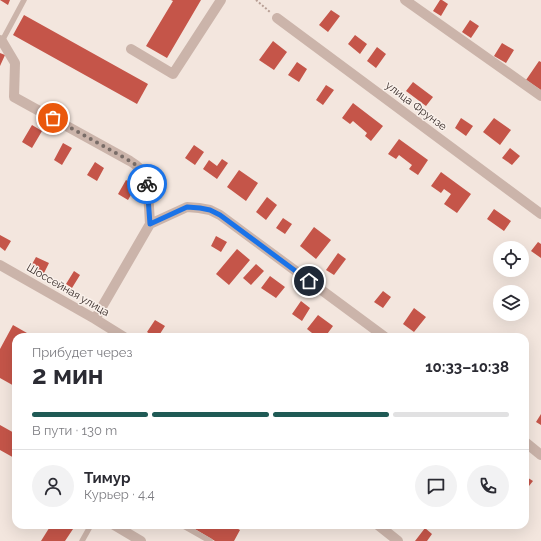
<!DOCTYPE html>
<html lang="ru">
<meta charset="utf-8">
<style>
:root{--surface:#fff;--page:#f2f2f3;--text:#2b2b33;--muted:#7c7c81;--line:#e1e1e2;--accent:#1f5a55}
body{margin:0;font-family:Raleway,sans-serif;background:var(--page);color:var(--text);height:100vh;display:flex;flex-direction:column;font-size:15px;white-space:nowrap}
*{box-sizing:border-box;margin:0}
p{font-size:13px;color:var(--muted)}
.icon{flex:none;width:22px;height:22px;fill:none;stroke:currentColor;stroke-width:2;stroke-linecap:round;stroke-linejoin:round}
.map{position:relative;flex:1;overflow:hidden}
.side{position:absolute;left:12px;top:333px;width:517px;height:196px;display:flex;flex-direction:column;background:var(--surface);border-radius:12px;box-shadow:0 4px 16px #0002}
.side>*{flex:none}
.fabs{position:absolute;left:493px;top:241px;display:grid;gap:8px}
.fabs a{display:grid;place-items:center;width:36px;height:36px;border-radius:50%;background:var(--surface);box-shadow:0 4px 16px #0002;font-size:20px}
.pin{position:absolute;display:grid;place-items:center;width:34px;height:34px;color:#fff;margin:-17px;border:2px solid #fff;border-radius:50%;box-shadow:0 1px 4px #0007}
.courier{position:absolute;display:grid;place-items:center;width:40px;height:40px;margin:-20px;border:3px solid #1a73e8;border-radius:50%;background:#fff;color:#222;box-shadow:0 1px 5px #0007}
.overview em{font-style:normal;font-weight:700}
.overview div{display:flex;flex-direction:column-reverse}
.overview{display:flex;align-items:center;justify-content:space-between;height:68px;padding:0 20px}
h1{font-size:26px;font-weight:700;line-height:30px}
.bar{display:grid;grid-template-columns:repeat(4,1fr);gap:6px 4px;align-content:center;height:48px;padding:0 20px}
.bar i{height:5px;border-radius:3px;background:var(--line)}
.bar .selected{background:var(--accent)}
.bar p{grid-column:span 4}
.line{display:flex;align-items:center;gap:10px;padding:0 20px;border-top:1px solid var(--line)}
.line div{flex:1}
.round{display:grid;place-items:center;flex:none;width:42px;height:42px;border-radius:21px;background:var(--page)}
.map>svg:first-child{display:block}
</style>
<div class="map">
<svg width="541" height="541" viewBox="0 0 541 541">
<rect width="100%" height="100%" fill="#f3e6de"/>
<path fill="#c55549" d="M0,0H10L8,5Z
M171,0H201L167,58L146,46L173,1Z
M440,0H442L448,4L441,16L433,11Z
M331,10L340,16L328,32L319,25Z
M24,15L148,84L137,104L13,35Z
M470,20L479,26L471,38L462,32Z
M355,35L367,44L360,54L348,44Z
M273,41L287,52L274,70L259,60Z
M502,43L514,50L506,63L494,56Z
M377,47L386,54L376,68L367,61Z
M0,53L5,55L0,66Z
M539,61L541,62V90L526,80Z
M297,62L307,69L299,82L288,75Z
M413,82L433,97L426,106L406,91Z
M326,85L334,90L323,105L316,100Z
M353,103L383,126L371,141L365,136L367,133L353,121L350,124L342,118Z
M461,118L473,126L466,136L455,128Z
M494,118L511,130L500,145L483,132Z
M32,125L42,131L32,148L22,142Z
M399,139L428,160L418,175L409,169L412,165L399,155L396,159L388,154Z
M63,143L72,148L62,165L54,160Z
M194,145L204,152L195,165L185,158Z
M510,148L520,156L512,165L502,158Z
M222,159L228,163L217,179L203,169L209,160L217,166Z
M95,162L104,168L97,181L87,175Z
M239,170L258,183L246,201L227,187Z
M441,172L471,194L457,213L444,204L451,194L444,189L441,193L431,186Z
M126,180L136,186L128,200L118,194Z
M267,197L277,205L266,220L256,212Z
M494,209L511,221L504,231L487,219Z
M283,218L292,224L285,234L276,228Z
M314,227L331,240L316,259L300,246Z
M0,235L11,241L5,251L0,247Z
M216,236L227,242L221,252L211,246Z
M538,242L541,244V258L531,251Z
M237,249L250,260L229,285L216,274Z
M338,253L346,259L334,275L326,270Z
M36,257L49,263L44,273L31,266Z
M256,264L264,271L251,285L243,278Z
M74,271L80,275L72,288L66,284Z
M270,276L285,287L276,298L261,288Z
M383,291L391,297L383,308L374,302Z
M301,301L310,308L302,321L292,314Z
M414,308L426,317L414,332L403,324Z
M318,315L333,326L325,337H317L307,329Z
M155,320L165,326L158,337H154L147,332Z
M13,325L34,337H16V387L0,378V349Z
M541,414V425L536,422Z
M0,425L16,434V459L0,450Z
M525,476L533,481L525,491Z
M51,525H74L75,526L65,541H41Z
M188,525H231L240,530L234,541H215Z
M425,528L432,534L427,541H415Z"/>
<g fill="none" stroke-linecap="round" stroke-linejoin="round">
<path stroke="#b79e94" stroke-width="2" stroke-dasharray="2 2" stroke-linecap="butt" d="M256,0L270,12"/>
<path stroke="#cbb4aa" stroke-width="5.5" d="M2,41L24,0
M182,525L210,541
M82,541L91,525"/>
<path stroke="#cbb4aa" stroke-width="10" d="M405,0L541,96
M277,18L541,214
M0,40L2,41L15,63L14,97L130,161C135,164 141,168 143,174C149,186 149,210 150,224
M131,49L173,74L221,0
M150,224L187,207L199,208L210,210L220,215L385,337
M0,265L95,319L124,337
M95,319L150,224
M525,442L541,455
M114,525L141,541
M378,525L398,541"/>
</g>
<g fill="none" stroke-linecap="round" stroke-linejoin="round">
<path stroke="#796d68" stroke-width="4" stroke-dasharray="0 7.2" d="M53,118L130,161C141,168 143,171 147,184"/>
<path stroke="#1a73e8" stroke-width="5" d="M147,184L150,224L187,207L200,208L210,210L220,215L309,281"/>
</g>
<g text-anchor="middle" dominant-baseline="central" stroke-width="3" stroke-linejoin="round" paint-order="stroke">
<g font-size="11" fill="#382c29" stroke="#faf1eb">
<text transform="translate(416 106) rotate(37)">улица Фрунзе</text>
<text transform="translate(68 290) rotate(30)">Шоссейная улица</text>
</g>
</g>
</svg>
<div class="fabs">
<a><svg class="icon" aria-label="locate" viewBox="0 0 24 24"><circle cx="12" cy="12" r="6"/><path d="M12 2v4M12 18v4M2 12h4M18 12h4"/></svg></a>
<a><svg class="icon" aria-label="layers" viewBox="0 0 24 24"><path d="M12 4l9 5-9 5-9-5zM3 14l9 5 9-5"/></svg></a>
</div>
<div class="pin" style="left:53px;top:118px;background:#ea580c"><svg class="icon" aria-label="bag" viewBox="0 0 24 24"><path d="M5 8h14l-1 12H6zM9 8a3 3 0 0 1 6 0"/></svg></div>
<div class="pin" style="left:309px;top:281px;background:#1f2937"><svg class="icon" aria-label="home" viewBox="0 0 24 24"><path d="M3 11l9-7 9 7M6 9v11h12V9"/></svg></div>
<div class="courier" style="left:147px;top:184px"><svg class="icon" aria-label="bike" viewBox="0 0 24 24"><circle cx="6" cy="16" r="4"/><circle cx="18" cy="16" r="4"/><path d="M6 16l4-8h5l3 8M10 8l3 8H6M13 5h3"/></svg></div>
<section class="side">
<div class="overview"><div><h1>2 мин</h1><p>Прибудет через</p></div><em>10:33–10:38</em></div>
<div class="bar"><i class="selected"></i><i class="selected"></i><i class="selected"></i><i></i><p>В пути · 130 m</p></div>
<div class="line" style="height:72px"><a class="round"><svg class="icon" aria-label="person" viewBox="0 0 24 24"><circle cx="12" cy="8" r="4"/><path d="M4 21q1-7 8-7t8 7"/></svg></a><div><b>Тимур</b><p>Курьер · 4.4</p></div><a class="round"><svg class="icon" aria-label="chat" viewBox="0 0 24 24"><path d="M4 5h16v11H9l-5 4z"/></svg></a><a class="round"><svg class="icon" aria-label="phone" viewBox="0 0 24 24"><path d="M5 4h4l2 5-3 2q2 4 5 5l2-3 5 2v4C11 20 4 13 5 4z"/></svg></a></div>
</section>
</div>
